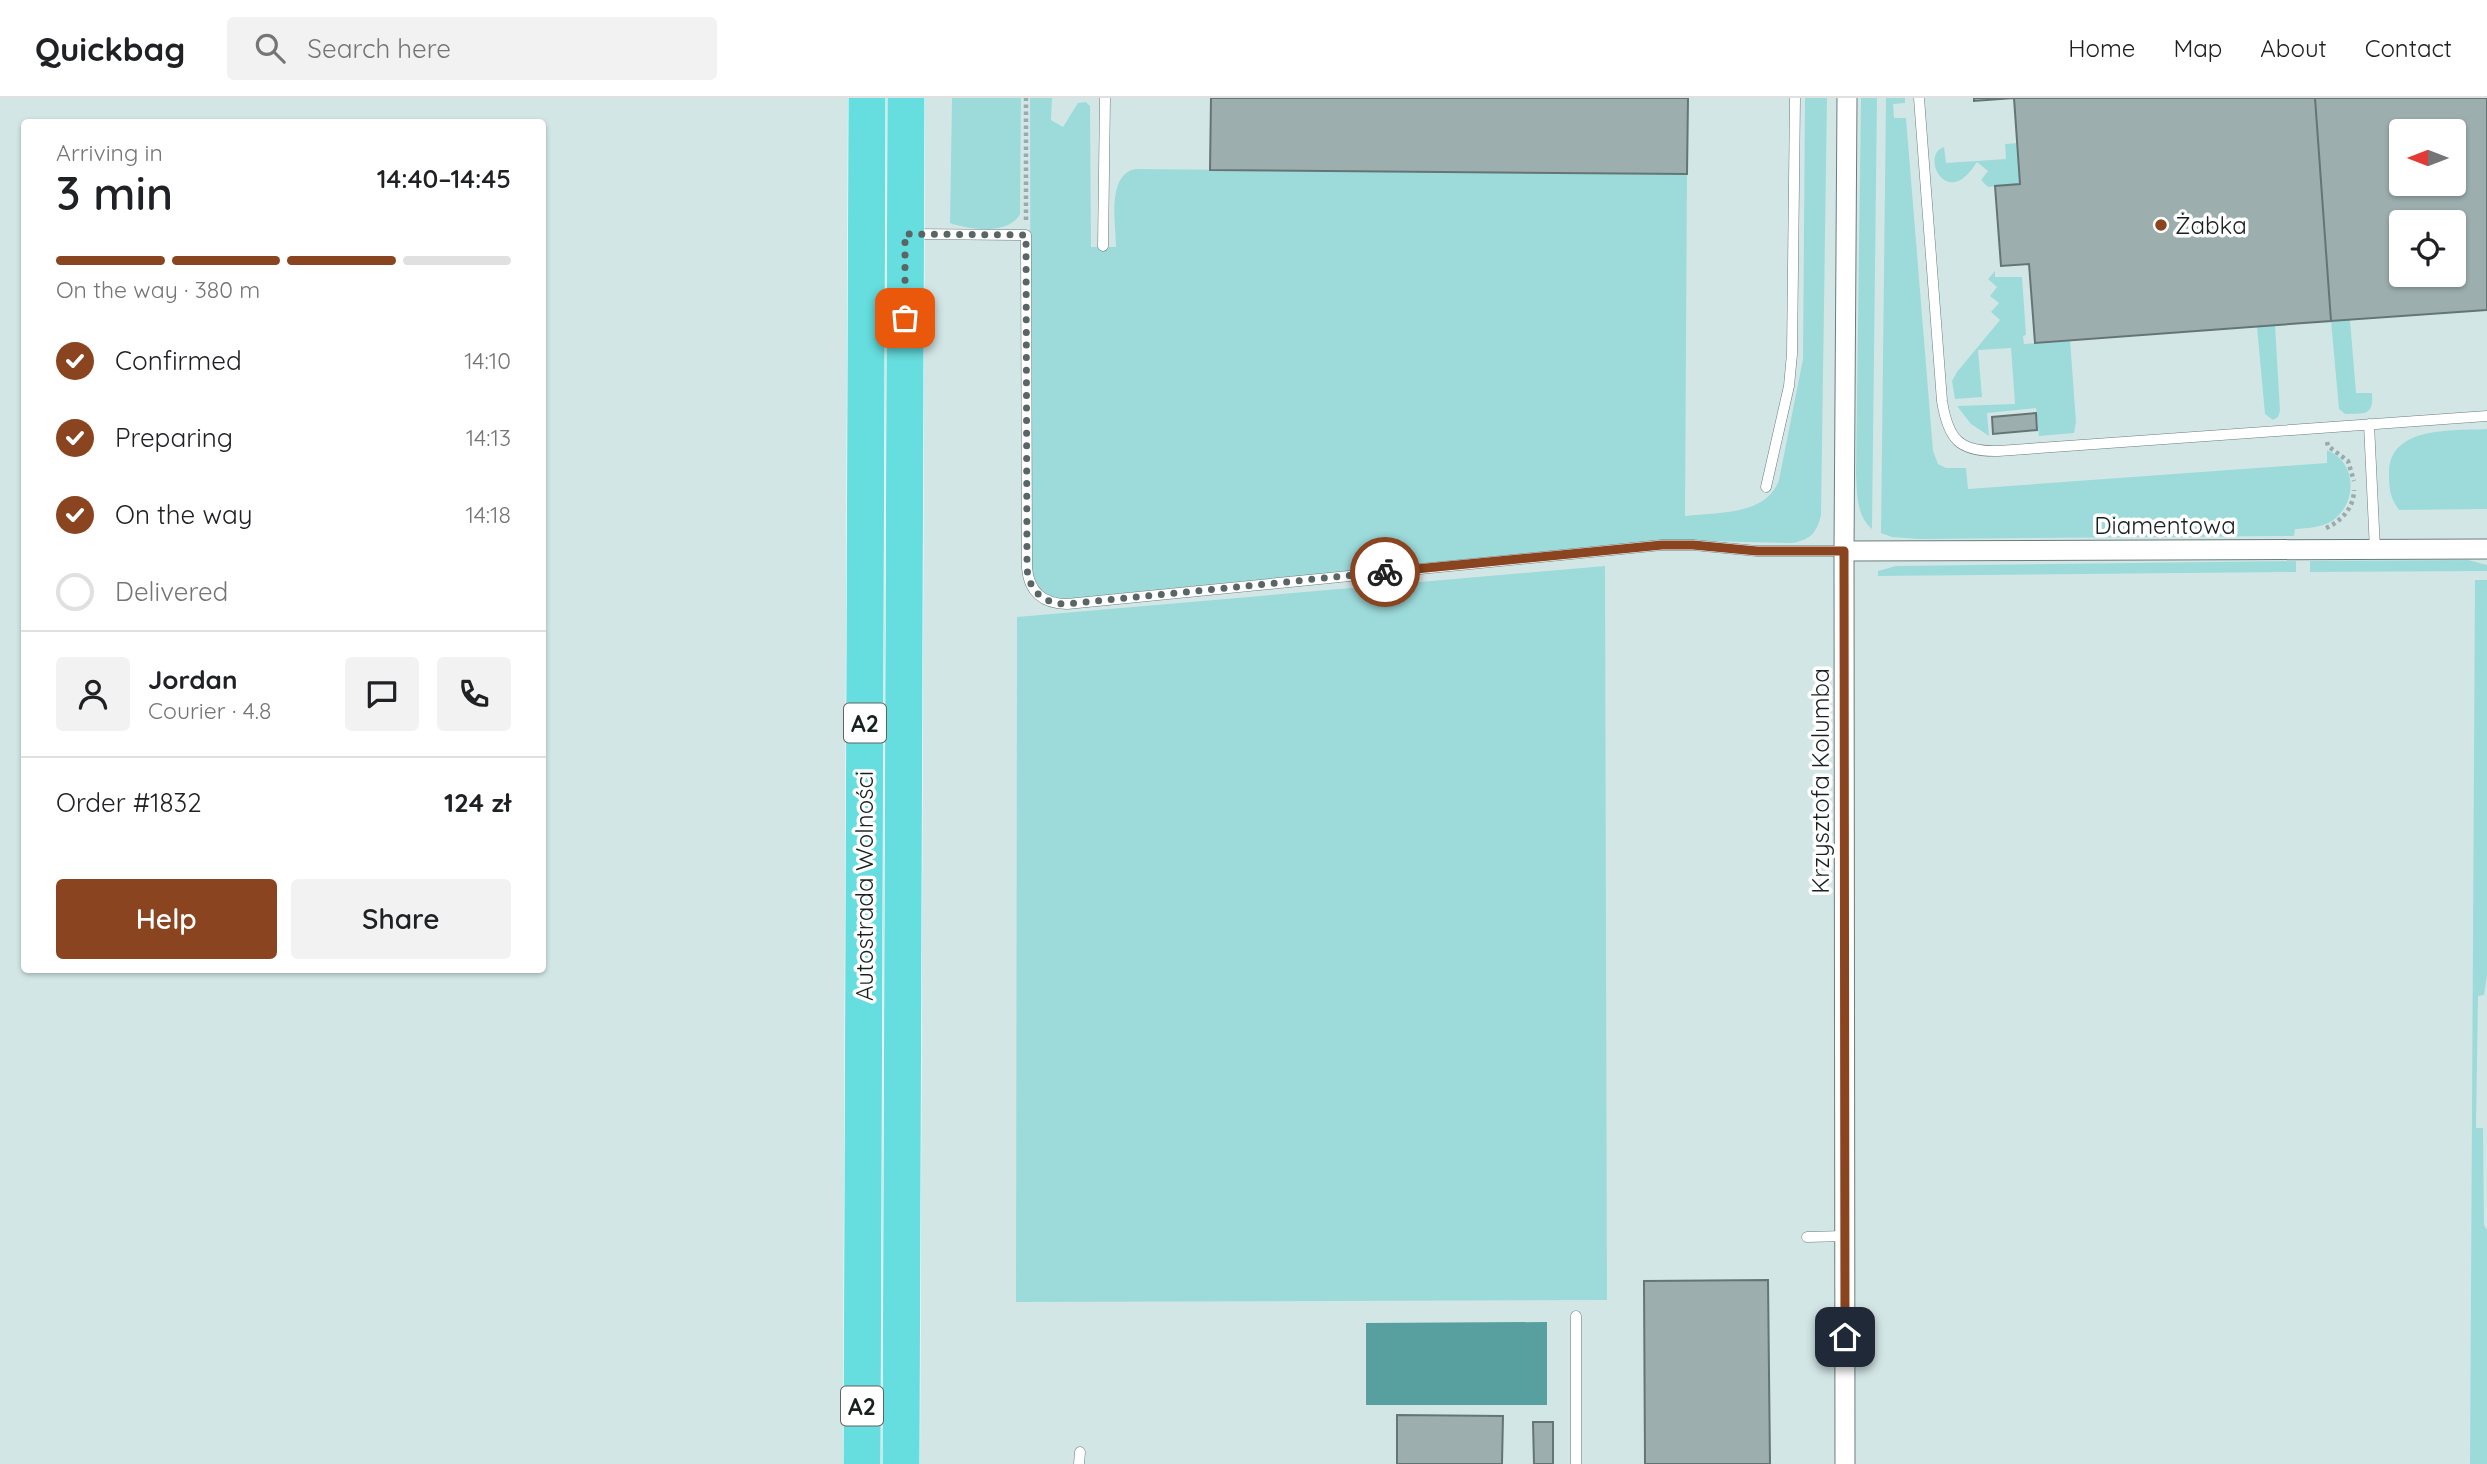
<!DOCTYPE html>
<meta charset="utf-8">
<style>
:root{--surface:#fff;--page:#f2f2f2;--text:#202124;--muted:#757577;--line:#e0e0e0;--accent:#8a441f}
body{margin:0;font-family:Quicksand,sans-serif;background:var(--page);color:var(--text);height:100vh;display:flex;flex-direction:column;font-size:26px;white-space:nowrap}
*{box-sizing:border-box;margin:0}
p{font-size:23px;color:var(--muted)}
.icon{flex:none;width:38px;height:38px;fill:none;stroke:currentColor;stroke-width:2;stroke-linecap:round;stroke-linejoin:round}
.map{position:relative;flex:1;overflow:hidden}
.details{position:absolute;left:21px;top:21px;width:525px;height:854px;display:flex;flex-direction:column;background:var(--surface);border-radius:7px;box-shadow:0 2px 5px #0004}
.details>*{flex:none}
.needle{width:46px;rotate:270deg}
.buttons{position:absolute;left:2389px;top:21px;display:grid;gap:14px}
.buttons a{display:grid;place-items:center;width:77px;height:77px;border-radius:7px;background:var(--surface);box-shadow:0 2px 5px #0004;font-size:35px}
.pin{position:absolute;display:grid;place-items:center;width:60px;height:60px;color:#fff;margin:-30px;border-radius:14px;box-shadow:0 4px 10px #0006}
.courier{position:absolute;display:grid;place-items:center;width:70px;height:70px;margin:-35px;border:5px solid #8a441f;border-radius:50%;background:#fff;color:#222;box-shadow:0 2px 9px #0007}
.overview em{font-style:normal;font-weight:600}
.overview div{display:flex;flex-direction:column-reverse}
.overview{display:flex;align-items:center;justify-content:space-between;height:119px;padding:0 35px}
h1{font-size:46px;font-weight:600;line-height:52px}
.bar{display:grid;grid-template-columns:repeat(4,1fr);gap:10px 7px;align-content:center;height:84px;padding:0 35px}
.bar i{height:9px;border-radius:5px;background:var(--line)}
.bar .on{background:var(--accent)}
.bar p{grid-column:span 4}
.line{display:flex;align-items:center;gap:18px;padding:0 35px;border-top:2px solid var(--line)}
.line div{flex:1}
.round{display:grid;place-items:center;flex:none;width:74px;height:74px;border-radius:7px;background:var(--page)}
ol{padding:0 35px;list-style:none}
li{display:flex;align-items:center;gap:21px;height:77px}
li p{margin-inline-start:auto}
li .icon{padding:7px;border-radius:50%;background:var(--accent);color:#fff;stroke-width:4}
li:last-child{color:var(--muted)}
li i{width:38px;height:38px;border:4px solid var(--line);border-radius:50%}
.action{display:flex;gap:14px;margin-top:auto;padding:14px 35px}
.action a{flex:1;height:80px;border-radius:7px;background:var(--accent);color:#fff;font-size:28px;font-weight:600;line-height:80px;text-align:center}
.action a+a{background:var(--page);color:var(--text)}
header{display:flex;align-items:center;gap:42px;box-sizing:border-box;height:98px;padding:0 35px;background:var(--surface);border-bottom:2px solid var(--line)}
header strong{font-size:33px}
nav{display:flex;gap:38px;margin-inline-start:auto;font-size:24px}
.search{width:490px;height:63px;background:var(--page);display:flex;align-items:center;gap:18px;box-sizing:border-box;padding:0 24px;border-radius:7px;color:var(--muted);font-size:26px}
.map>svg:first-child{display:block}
</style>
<header>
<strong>Quickbag</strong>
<div class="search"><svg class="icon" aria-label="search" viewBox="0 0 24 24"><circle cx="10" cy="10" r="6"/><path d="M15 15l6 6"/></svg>Search here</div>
<nav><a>Home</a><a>Map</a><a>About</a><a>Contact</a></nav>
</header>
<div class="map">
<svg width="2487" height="1366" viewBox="0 0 2487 1366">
<rect width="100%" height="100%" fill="#d3e6e6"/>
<path fill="#9ddbdb" d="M952,0H1021L1020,116C1009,137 969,132 950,125Z
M1030,0H1052L1051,22L1063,29L1078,5L1086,4L1090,8L1091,149H1116C1116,127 1106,76 1136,71L1687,76L1685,418C1717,414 1766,418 1779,382L1803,261L1805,0H1827L1821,417C1817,435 1810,442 1792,445L1661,442L1064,501C1043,502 1033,484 1031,465Z
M1861,0H1877L1872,431C1856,418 1857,394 1856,375Z
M1886,0H1905V5L1893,6L1894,20H1906L1933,353L1938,366L1946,370H1966L1968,391L2327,365V352C2357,364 2358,405 2332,423C2321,430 2307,430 2295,431L2294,438L1918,441L1892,439L1881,435Z
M2018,45L2020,86L1988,89L1981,82L1988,73L1977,64C1973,70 1968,77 1962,81C1940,96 1923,56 1944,49L1946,65L2006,61L2005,46Z
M1995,173V179H2022L2026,237L2023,238L2024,246L2070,242L2076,324L2074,335L2039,338L2036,310L1987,315L1989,338L1971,326L1957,308L2015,306L2011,250L1978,252L1982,299L1955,301L1952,283L1957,274L2000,222L1991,214L1999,205L1990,198L1997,189L1988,181Z
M2350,222L2356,295H2372C2374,318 2365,315 2345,316L2339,311L2331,223Z
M2275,227L2280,313L2278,319L2273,322L2265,316L2257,229Z
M2487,331V411L2399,412C2390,400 2389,391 2389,376C2388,327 2454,333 2487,331Z
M2468,462L2487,467V473L2310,474V463Z
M2296,463V474L1878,478V473L1896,468Z
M1605,468L1607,1202L1016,1204L1017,519Z
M2475,482H2487V878L2484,897L2478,898L2476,1030H2483L2484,1127L2487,1132V1366H2470Z"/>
<path fill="#589f9f" d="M1547,1224V1307H1366V1225Z"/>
<path fill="#9daeae" stroke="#657575" stroke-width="2" fill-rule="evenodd" d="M1211,0H1688L1687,76L1210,72Z
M1974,0H2315L2331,223L2035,245L2029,166L2001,168L1995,88L2020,86L2014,0L1974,3Z
M2315,0H2487V212L2331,223ZM2401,33H2454V86H2401ZM2401,124H2454V177H2401Z
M2036,315L2037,332L1993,336L1992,319Z
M1768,1182L1770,1366H1645L1644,1183Z
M1397,1317L1503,1318L1502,1366H1397Z
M1533,1324H1553V1366H1534Z"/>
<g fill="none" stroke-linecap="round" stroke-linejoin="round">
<g stroke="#6b7c7c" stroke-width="11">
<path id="lane" d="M1919,0L1942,303C1948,341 1959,354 1998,353L2487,318
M913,136L1026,137L1027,470C1029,494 1043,506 1067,506L1662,447H1693L1757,453H1844
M1103,148L1105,0
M2369,326L2375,452
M1766,389L1789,288L1792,256L1795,0
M1807,1139L1845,1138
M1079,1366L1080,1354
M1576,1366V1218"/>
</g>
<g stroke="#6b7c7c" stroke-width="21">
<path id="street" d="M1844,453L2487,451
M1845,1366L1844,453L1847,0"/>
</g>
<g stroke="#fff" stroke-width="38">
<path id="highway" d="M862,1366L867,0
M901,1366L906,0"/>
</g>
<path stroke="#9baaaa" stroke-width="4.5" stroke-dasharray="3.5 3.5" stroke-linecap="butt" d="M1026,122V0
M2327,344L2328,348L2348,363L2354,383
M2326,430C2342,423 2354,409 2354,392"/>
<use href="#lane" stroke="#fff" stroke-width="10"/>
<use href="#street" stroke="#fff" stroke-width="19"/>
<use href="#highway" stroke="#66ddde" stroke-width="37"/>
</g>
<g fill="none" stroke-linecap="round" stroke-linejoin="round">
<path stroke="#5a6565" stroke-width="7" stroke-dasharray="0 12.6" d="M905,220V136L1026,137L1027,470C1029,494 1044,506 1067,506L1385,474"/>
<path stroke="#8a441f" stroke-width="9" d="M1385,474L1662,447H1693L1757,453H1844L1845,1239"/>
</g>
<circle fill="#8a441f" stroke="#fff" stroke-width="2.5" cx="2161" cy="127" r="7"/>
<g text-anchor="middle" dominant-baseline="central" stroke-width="7" stroke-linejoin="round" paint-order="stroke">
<g fill="#fff" stroke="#5e6363" stroke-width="2">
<rect x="844" y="605.5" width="42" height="39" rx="5"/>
<rect x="841" y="1288.5" width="42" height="39" rx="5"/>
</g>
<g font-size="23" font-weight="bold" fill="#192020">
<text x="865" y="625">A2</text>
<text x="862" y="1308">A2</text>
</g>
<g font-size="24" fill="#192020" stroke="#fff" text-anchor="start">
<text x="2175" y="127">Żabka</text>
</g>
<g font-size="24" fill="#192020" stroke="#fff">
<text x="2165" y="427">Diamentowa</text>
<text transform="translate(1820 683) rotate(-90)">Krzysztofa Kolumba</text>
<text transform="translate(864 788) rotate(-90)">Autostrada Wolności</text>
</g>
</g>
</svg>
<div class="buttons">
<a><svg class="needle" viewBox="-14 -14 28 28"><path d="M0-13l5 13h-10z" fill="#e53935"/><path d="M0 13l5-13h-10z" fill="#757577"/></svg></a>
<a><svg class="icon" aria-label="locate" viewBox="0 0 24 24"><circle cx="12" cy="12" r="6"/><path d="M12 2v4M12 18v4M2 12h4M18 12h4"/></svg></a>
</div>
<div class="pin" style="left:905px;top:220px;background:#ea580c"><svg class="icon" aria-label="bag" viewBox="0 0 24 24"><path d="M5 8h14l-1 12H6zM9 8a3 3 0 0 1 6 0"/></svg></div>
<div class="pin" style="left:1845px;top:1239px;background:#1f2937"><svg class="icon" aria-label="home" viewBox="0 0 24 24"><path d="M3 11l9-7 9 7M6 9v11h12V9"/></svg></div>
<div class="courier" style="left:1385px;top:474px"><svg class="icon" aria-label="bike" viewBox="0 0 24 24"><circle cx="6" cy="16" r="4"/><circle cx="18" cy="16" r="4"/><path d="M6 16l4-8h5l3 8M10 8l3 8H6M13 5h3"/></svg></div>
<section class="details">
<div class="overview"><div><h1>3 min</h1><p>Arriving in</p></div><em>14:40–14:45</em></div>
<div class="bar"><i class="on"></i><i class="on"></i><i class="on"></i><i></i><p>On the way · 380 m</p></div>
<ol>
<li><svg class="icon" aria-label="check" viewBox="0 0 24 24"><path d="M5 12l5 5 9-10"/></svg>Confirmed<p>14:10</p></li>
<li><svg class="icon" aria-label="check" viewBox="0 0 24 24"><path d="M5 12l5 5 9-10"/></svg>Preparing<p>14:13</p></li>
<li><svg class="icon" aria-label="check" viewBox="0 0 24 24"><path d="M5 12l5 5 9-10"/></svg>On the way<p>14:18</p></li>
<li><i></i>Delivered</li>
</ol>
<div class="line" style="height:126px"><a class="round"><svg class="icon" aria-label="person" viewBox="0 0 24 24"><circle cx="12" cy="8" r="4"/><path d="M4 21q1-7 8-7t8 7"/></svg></a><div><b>Jordan</b><p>Courier · 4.8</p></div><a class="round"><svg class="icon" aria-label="chat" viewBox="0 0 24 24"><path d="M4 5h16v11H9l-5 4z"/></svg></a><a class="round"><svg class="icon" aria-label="phone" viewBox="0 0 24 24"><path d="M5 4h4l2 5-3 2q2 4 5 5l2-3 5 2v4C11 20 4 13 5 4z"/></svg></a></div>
<div class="line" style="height:91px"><div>Order #1832</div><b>124 zł</b></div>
<div class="action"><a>Help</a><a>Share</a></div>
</section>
</div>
